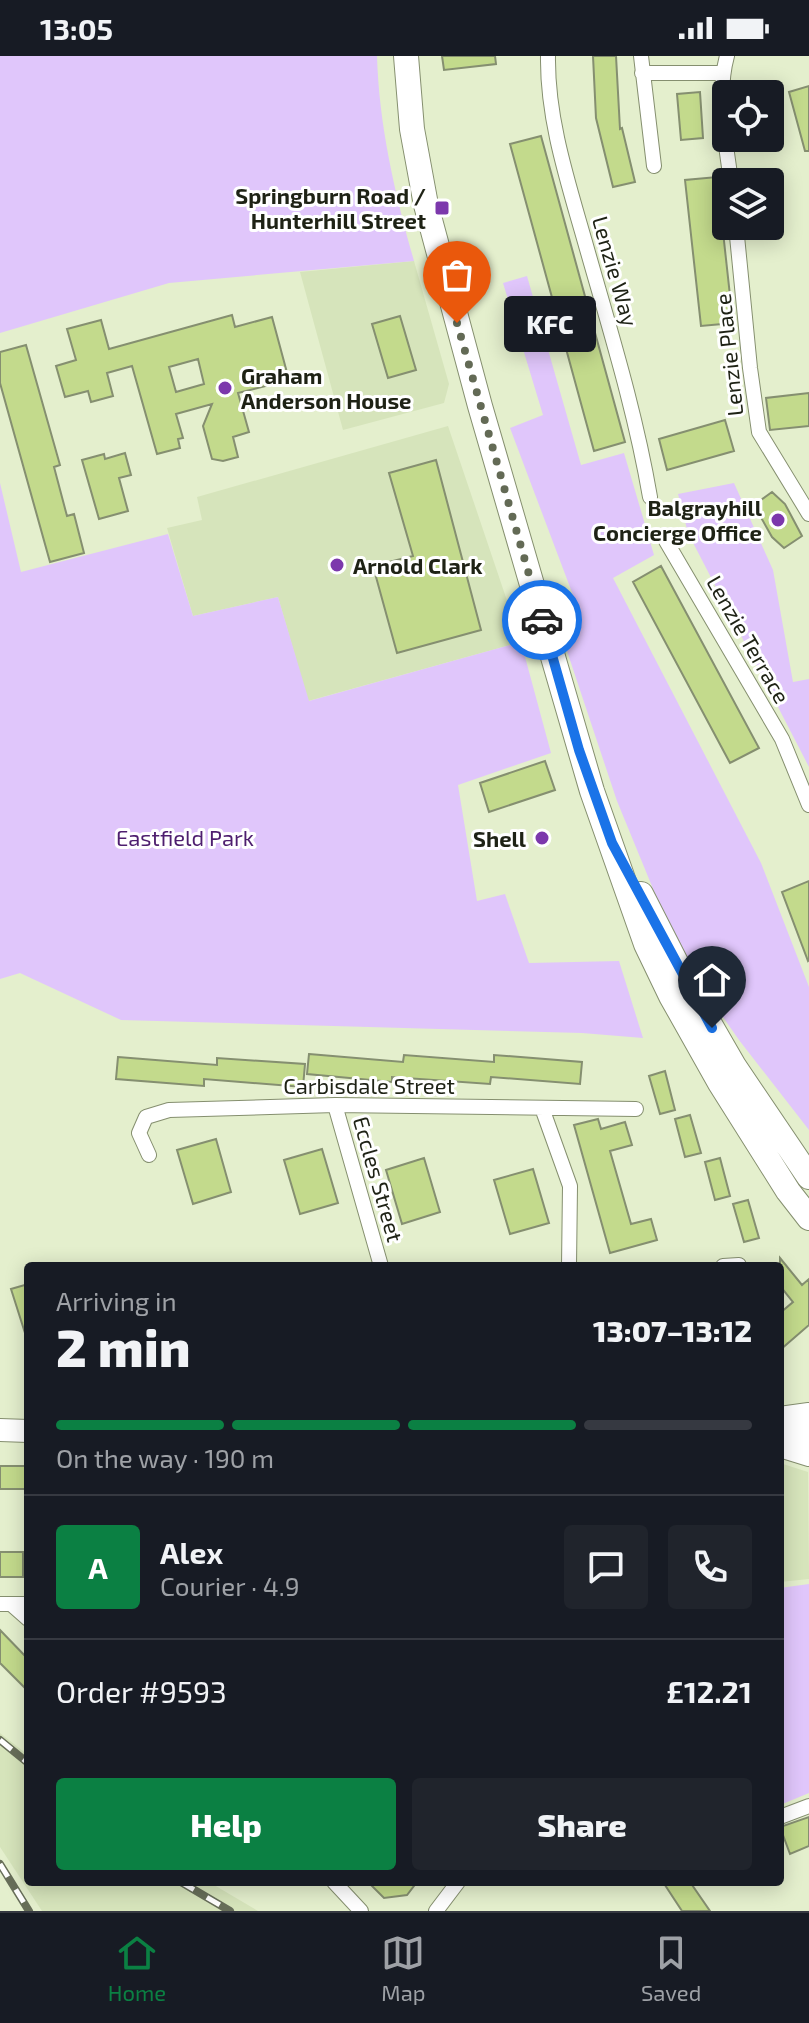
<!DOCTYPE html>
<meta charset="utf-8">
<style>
:root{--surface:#171b24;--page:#20242c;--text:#f1f3f6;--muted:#9ea1a6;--line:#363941;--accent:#0b8043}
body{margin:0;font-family:"Exo 2",sans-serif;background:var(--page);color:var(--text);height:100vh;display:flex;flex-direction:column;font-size:30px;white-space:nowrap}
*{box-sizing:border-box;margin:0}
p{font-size:26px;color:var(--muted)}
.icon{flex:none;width:44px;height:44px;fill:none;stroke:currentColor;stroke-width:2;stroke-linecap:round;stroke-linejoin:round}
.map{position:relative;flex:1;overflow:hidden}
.side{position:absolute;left:24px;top:1206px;width:760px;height:624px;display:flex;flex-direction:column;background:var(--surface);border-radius:8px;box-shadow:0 4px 20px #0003}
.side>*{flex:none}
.tools{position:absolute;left:712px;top:24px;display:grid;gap:16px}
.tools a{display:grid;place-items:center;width:72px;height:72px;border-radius:8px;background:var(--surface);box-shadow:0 4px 20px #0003;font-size:40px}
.pin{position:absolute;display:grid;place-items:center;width:68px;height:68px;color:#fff;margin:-82px -34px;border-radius:50% 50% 50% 0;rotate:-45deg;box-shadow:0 0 8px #0007}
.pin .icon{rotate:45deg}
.courier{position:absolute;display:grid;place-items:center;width:80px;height:80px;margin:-40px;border:6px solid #1a73e8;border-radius:50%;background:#fff;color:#222;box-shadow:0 2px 10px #0007}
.bubble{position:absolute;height:56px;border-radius:8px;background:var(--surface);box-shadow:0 4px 20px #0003;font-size:26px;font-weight:800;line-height:56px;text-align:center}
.summary em{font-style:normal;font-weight:800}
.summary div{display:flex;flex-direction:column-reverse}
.summary{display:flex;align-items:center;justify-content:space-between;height:136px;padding:0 32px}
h1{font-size:52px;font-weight:800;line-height:60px}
.bar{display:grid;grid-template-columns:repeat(4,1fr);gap:12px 8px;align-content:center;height:96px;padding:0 32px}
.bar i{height:10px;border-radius:6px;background:var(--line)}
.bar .on{background:var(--accent)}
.bar p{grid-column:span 4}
.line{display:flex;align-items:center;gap:20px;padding:0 32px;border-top:2px solid var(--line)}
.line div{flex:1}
.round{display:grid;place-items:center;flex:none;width:84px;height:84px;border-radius:8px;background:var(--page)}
.button{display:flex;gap:16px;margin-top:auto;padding:16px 32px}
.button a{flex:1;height:92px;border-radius:8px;background:var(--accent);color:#fff;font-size:32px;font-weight:800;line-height:92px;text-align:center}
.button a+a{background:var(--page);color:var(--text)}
.status{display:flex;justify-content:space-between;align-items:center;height:56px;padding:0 40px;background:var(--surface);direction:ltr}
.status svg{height:22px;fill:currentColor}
.tab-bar{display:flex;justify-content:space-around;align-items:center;height:112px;border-top:2px solid var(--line);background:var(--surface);font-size:22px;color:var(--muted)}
.tab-bar a{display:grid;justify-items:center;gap:4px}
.tab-bar .on{color:var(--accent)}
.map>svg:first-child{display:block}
</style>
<div class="status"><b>13:05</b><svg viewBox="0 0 49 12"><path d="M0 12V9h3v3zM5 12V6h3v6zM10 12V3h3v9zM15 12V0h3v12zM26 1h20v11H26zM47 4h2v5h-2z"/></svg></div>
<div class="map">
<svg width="809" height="1855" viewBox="0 0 809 1855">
<rect width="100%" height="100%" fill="#e4efcd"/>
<path fill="#d6e4bb" d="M414,205L449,328L444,347L343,374L300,216Z
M448,370L521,586L308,645L278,541L193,560L167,472L202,464L197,441Z
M780,1407L808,1416L809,1523L780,1526Z
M0,1677L28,1699V1826H209L258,1855H42L0,1791Z"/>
<path fill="#e0c6fb" d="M0,0H377C379,70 395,138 414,205L169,227L0,277Z
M527,220L581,409L624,397L654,499L613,522L761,807L809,931V1074L739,984L681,901L617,745L563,583L579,555L510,372L543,359L503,227Z
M0,427L21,516L168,478L193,560L278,541L309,645L521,586L551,697L458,729L477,845L505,838L529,907L619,905L643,982L582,977L121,964L20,917L0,923Z
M734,427L773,514L793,626L809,623V711L688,477L678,438Z
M809,1528V1737L780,1749V1532Z"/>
<path fill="#c3da8c" stroke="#858f70" stroke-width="2" fill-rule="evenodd" d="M442,0H495L496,8L444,14Z
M593,0H616L620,73L622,72L635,126L613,131L596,62Z
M809,30V95H805L789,36Z
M700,36L703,82L681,84L677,38Z
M541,80L625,386L594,395L510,88Z
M717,121L733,267L701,270L685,124Z
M232,259L235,271L272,261L289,324L238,337L249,376L233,381L238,401L223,405L212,403L203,370L212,348L176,358L183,382L178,383L180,392L157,398L132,310L107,317L113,340L91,346L88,335L65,341L56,310L76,304L67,273L101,264L109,293ZM198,303L204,328L176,336L169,311Z
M400,260L416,314L388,322L372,268Z
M26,289L60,409L54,411L67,460L74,458L84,497L50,506L0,327V296Z
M809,337V370L770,374L766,342Z
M725,364L734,395L667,414L659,383Z
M125,397L131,419L119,422L128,455L99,463L82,404L104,398L105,403Z
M436,404L481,574L397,597L373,510L413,500L389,417Z
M772,436L785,448L802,480L784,492L772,481L754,449Z
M661,510L759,692L730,707L633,526Z
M545,705L555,734L489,756L480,727Z
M809,825V904L808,905L782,836Z
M309,998L403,1006L404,999L494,1006V999L582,1006L580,1028L491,1021L490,1028L392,1021V1026L307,1018Z
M118,1001L217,1009V1002L305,1008L303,1031L204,1023V1030L116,1023Z
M665,1015L675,1054L660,1058L649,1020Z
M690,1059L701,1097L685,1101L675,1063Z
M598,1063L601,1073L625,1066L632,1089L610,1095L631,1168L651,1163L657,1184L610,1197L574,1069Z
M216,1083L231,1136L193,1148L177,1094Z
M322,1093L338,1147L300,1158L284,1104Z
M424,1102L440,1156L402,1168L386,1114Z
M720,1102L730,1140L715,1144L705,1106Z
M533,1113L549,1167L510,1178L494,1124Z
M748,1144L759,1182L744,1186L733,1148Z
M780,1202L802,1229L809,1223V1269L780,1294V1257L793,1246L780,1230Z
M28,1228V1277H25L11,1233Z
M0,1410H28V1433H0Z
M0,1496H23V1521H0Z
M0,1574L28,1603V1635L0,1607Z
M809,1761V1790L790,1798L780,1771Z
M368,1826H417L407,1839L384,1842Z
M663,1826H690L710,1855H682Z"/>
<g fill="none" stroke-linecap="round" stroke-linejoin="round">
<g stroke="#858f6f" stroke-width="16">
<path id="minor" d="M548,0C547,63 568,126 585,186C609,271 635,353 650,441
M641,0L654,110
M727,0C716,40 726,86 731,126
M642,17H722
M736,170L750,312L759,376L809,458
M666,485L782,683L809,749
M335,1049L381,1210
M542,1052L570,1130L569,1210
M149,1099L139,1077L146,1061L169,1054L335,1049L636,1053
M723,1210L739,1209
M0,1548H28
M11,1548L28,1563
M780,1761L809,1750
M334,1826L361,1855
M436,1855L458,1826"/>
</g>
<g stroke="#858f6f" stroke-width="24">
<path id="secondary" d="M780,1370L809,1378
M0,1374L28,1375
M780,1390L809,1399"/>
</g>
<g stroke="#858f6f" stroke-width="26">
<path id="primary" d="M406,0L412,73L426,149L480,350L592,735L646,888L671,940L720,1027L788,1135L809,1162
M641,838L689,932L734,1010L809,1121
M780,1363L809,1359"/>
</g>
<use href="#minor" stroke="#fff" stroke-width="14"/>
<use href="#secondary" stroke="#fff" stroke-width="22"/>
<use href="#primary" stroke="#fff" stroke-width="24"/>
<g stroke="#676e59" stroke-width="8">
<path id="rail" d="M0,1684L28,1707
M0,1808L29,1855
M181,1826L230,1855"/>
</g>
<use href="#rail" stroke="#fff" stroke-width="5" stroke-dasharray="15" stroke-linecap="butt"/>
</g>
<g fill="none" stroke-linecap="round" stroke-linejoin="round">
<path stroke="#636a55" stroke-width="8" stroke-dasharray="0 14.4" d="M457,267L542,564"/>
<path stroke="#1a73e8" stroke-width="10" d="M542,564L579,694L612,787L712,972"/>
</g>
<g fill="#7c38ac" stroke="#fff" stroke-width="3">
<rect x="434" y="144" width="16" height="16" rx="4"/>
<circle cx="225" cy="332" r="8"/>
<circle cx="778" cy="464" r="8"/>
<circle cx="337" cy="509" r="8"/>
<circle cx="542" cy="782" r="8"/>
</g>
<g text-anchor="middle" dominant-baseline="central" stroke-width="6" stroke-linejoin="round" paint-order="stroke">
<g font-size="22" font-weight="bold" fill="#1e2215" stroke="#fff" text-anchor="end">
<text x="426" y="139">Springburn Road /<tspan x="426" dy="25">Hunterhill Street</tspan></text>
<text x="241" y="319" text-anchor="start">Graham<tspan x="241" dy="25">Anderson House</tspan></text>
<text x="762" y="451">Balgrayhill<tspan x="762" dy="25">Concierge Office</tspan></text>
<text x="353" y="509" text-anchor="start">Arnold Clark</text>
<text x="526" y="782">Shell</text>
</g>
<g font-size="22" fill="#1e2215" stroke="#fff">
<text transform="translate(616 215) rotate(74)">Lenzie Way</text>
<text transform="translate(728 299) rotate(-96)">Lenzie Place</text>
<text transform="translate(749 583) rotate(60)">Lenzie Terrace</text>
<text x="369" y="1029">Carbisdale Street</text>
<text transform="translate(379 1123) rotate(74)">Eccles Street</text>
</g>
<g font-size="22" fill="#4e1e6f" stroke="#fff">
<text x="185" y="781">Eastfield Park</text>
</g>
</g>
</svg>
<div class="tools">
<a><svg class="icon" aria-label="locate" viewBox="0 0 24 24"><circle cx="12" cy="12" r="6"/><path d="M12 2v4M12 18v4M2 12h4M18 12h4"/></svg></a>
<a><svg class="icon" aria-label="layers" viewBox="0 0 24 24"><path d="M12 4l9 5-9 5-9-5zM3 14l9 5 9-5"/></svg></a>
</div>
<div class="pin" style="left:457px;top:267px;background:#ea580c"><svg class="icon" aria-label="bag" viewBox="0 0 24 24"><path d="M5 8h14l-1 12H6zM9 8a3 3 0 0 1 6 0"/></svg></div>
<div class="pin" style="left:712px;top:972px;background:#1f2937"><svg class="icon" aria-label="home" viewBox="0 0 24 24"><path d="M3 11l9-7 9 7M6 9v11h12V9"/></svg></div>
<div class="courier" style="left:542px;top:564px"><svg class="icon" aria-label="car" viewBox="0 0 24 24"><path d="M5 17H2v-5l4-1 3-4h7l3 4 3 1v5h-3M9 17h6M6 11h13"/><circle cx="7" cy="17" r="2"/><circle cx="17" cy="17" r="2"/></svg></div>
<div class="bubble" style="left:504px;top:240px;width:92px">KFC</div>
<section class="side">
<div class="summary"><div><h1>2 min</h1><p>Arriving in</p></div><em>13:07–13:12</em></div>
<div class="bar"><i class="on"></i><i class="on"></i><i class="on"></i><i></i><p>On the way · 190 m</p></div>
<div class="line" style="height:144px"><b class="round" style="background:var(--accent);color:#fff">A</b><div><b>Alex</b><p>Courier · 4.9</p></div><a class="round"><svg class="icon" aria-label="chat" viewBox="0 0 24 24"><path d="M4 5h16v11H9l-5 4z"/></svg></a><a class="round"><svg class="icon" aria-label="phone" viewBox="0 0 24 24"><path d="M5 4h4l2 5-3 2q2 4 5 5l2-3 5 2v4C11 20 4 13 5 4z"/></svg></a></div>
<div class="line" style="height:104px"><div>Order #9593</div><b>£12.21</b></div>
<div class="button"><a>Help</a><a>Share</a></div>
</section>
</div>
<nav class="tab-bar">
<a class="on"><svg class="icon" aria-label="home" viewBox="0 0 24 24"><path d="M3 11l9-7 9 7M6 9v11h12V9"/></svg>Home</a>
<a><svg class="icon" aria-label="map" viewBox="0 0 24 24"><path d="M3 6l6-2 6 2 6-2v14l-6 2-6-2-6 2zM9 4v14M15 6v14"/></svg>Map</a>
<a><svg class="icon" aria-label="saved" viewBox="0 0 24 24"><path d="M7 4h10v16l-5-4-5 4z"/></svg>Saved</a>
</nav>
